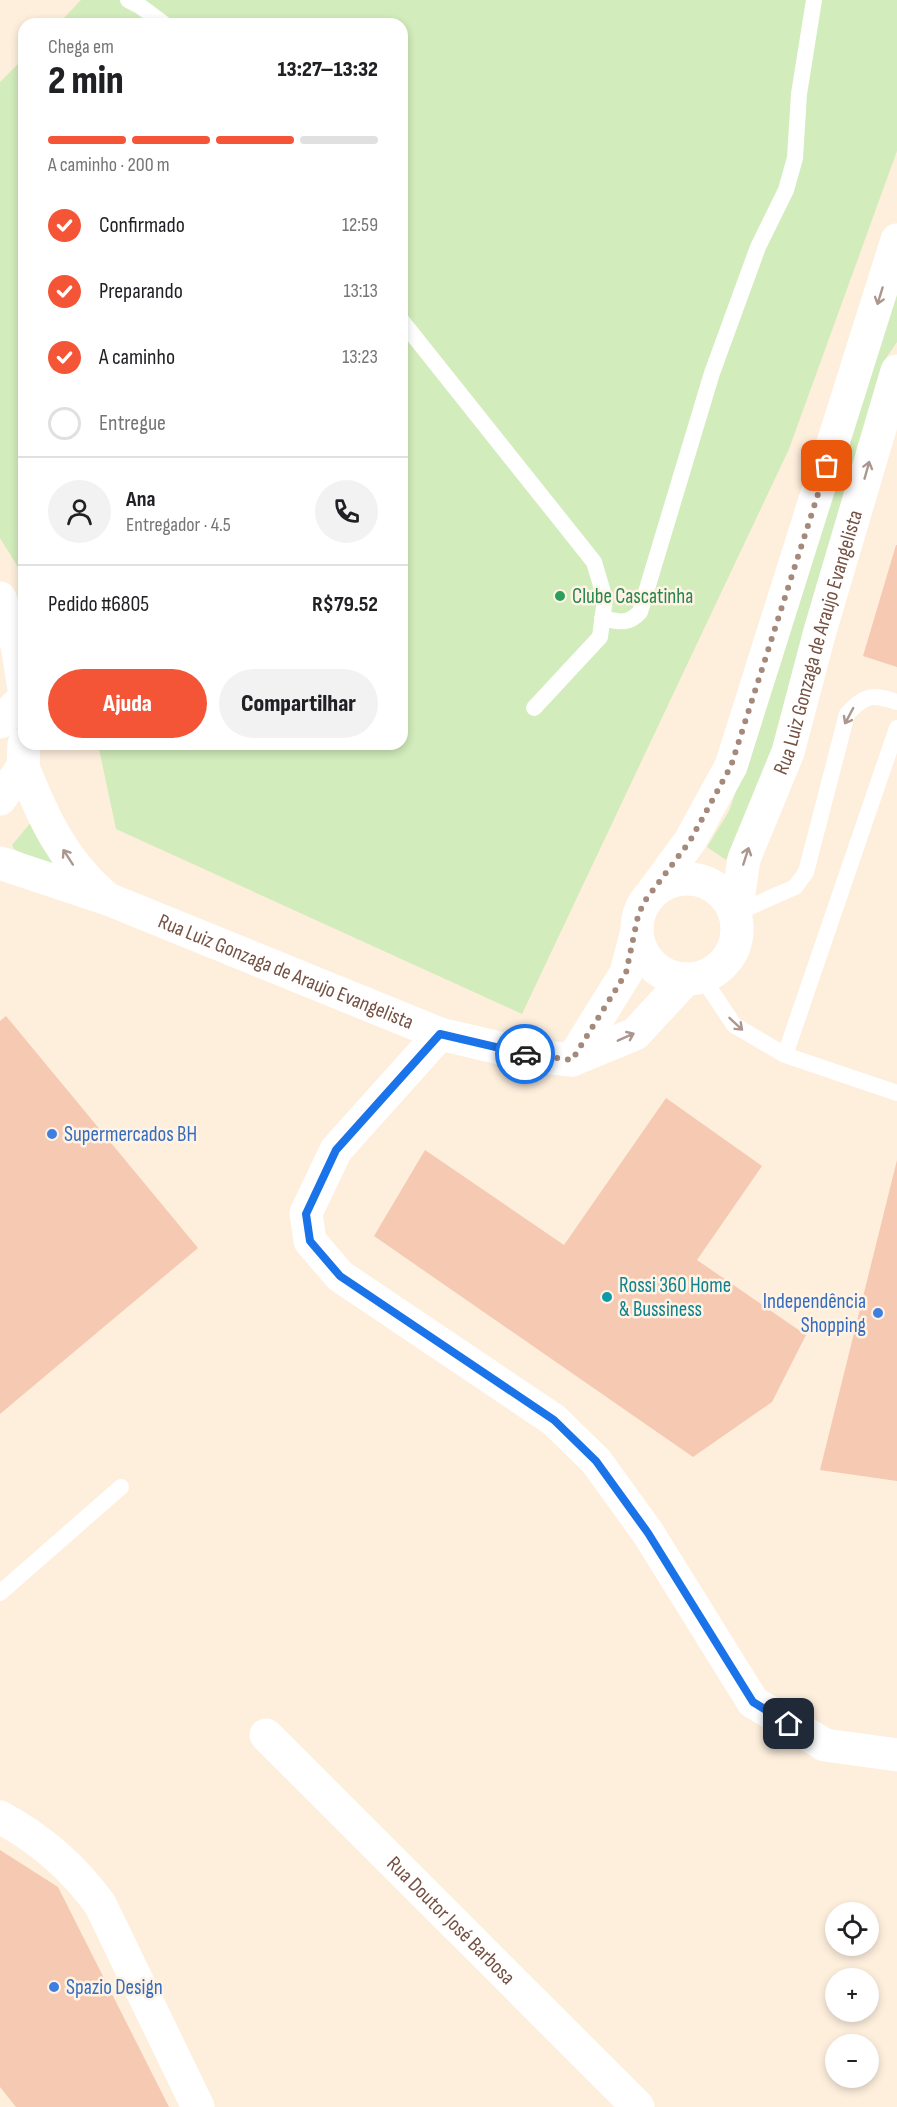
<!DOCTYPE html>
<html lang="pt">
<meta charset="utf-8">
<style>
:root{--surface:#fff;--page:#f2f2f2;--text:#202124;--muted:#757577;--line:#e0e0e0;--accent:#f35536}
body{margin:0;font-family:"Sofia Sans Condensed",sans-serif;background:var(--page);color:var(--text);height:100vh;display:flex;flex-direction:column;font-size:22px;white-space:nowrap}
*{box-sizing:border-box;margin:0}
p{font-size:20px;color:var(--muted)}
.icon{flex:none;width:33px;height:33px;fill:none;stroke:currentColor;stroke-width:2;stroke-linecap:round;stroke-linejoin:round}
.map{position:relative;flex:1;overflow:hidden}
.details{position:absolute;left:18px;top:18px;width:390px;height:732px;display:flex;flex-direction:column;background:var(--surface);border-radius:18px;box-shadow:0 3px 9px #0003}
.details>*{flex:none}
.controls{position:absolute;left:825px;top:1902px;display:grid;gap:12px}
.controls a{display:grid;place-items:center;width:54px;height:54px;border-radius:50%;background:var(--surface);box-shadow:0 3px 9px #0003;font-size:30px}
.pin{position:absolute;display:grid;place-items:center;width:51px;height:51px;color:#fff;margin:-26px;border-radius:12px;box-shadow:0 3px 9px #0006}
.courier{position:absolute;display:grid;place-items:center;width:60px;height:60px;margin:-30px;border:4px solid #1a73e8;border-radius:50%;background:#fff;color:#222;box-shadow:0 2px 8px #0007}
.summary em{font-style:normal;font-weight:800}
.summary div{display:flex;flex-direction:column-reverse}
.summary{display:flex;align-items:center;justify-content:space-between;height:102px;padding:0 30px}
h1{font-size:39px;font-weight:800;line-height:45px}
.bar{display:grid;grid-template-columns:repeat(4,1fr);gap:9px 6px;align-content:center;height:72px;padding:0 30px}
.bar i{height:8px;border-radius:4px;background:var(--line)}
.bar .current{background:var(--accent)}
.bar p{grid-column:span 4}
.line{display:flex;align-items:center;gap:15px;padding:0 30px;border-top:2px solid var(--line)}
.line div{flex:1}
.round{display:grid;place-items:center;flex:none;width:63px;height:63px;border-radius:32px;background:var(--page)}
ol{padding:0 30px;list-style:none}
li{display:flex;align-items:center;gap:18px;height:66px}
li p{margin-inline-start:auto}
li .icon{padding:6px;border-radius:50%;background:var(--accent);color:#fff;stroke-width:4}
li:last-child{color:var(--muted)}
li i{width:33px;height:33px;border:3px solid var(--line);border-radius:50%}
.button{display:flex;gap:12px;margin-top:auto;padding:12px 30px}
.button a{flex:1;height:69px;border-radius:36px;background:var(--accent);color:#fff;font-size:24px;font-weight:800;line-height:69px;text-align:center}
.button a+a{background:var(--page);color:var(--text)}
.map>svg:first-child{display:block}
</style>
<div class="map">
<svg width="897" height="2107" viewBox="0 0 897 2107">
<rect width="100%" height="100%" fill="#feefdd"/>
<path fill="#d2ecbb" d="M81,0H897V151L789,449L522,1014L116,829L98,744H402V24H58Z
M24,58V577L0,538V82Z
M897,276V342L886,358L879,378L772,750L726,860L707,847L729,811L779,669Z
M32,821L65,866L51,868L14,849L12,845Z"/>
<path fill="#f6c9b2" d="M896,545H897V667L863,656Z
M6,1016L198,1248L0,1414V1021Z
M666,1098L762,1166L697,1260L806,1335L772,1402L693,1457L374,1236L425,1150L564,1245Z
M897,1160V1481L820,1470Z
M0,1850L58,1887L169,2107H16L0,2087Z"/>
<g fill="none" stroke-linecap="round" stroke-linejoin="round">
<path stroke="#fff" stroke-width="16" d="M128,0L140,6L164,24
M402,321L594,562L605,599L600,637L534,708
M602,618C619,622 628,625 640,612L712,373L758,247L786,190L795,158L799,94L814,0
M736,913L795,887L806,872L847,714C866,694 871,694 897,702
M702,977L734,1025L785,1055L897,1093
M785,1055L897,728
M0,1593L121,1487"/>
<path stroke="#fff" stroke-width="33" id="s1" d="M266,1735L638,2107"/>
<g stroke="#fff" stroke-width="33">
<path d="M0,598L17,645L24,689"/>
<path d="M0,722L24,698"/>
<path d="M23,767C44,819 62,859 104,896"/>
<path d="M0,799L23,767L24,744"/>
<path id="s2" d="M0,863L108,899L440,1034L533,1056L572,1060L635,1034L686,979"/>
<circle cx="687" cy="929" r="50"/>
<path d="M654,890L690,841L731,766L897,240"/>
<path id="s3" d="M736,913L744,859L788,752L820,631L897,371"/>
<path d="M440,1034L336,1150L306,1213L310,1241L340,1276L554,1420L596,1461L648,1533L753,1702L825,1745L897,1755"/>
<path d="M572,1060L626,973L637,931"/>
<path d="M0,1817C41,1839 73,1867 100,1904L198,2107"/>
</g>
</g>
<defs><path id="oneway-shaft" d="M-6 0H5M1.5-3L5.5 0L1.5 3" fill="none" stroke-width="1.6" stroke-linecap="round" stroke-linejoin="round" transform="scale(1.5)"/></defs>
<g stroke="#ac978f">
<use href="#oneway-shaft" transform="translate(880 296) rotate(107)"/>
<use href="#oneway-shaft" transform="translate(867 470) rotate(-74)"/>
<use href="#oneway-shaft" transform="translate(849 716) rotate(118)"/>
<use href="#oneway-shaft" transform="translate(746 856) rotate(-72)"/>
<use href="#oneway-shaft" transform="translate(68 857) rotate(-123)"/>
<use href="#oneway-shaft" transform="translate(736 1024) rotate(43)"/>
<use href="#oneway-shaft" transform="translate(626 1037) rotate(-24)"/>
</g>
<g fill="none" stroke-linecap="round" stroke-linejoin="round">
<path stroke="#a5897a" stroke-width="6" stroke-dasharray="0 10.8" d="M525,1054L572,1060L626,973L638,916L644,902L690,841L731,766L827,466"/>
<path stroke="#1a73e8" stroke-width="8" d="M525,1054L440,1034L336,1150L306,1214L310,1241L340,1276L554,1420L596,1461L648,1533L753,1702L789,1724"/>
</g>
<circle fill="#2e9e5b" stroke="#fff3e5" stroke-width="2" cx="560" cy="596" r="6"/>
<g fill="#3f7fe0" stroke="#fff3e5" stroke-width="2">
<circle cx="52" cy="1134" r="6"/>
<circle cx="878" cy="1313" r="6"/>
<circle cx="54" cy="1987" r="6"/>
</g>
<circle fill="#0f9aa8" stroke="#fff3e5" stroke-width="2" cx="607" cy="1297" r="6"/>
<g text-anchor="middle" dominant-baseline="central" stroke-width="5" stroke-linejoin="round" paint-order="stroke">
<g font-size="21" fill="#27864d" stroke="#fff3e5" text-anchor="start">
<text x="572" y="596">Clube Cascatinha</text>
</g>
<g font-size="21" fill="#755244" stroke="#fff3e5">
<text stroke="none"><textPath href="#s3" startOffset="284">Rua Luiz Gonzaga de Araujo Evangelista</textPath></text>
<text stroke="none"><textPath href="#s2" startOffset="306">Rua Luiz Gonzaga de Araujo Evangelista</textPath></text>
<text stroke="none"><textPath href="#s1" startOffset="262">Rua Doutor José Barbosa</textPath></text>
</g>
<g font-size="21" fill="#366cbe" stroke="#fff3e5" text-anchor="start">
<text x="64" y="1134">Supermercados BH</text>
<text x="866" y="1301" text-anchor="end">Independência<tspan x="866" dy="24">Shopping</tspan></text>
<text x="66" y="1987">Spazio Design</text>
</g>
<g font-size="21" fill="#0d838f" stroke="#fff3e5" text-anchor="start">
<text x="619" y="1285">Rossi 360 Home<tspan x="619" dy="24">&amp; Bussiness</tspan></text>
</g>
</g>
</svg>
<div class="controls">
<a><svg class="icon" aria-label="locate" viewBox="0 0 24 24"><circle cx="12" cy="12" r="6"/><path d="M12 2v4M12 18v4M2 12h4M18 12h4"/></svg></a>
<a>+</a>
<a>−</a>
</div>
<div class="pin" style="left:827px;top:466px;background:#ea580c"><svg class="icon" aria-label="bag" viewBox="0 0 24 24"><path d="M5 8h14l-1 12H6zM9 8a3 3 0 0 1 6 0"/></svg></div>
<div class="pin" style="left:789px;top:1724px;background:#1f2937"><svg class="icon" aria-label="home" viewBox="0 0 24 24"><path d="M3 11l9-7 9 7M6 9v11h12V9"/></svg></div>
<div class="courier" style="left:525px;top:1054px"><svg class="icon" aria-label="car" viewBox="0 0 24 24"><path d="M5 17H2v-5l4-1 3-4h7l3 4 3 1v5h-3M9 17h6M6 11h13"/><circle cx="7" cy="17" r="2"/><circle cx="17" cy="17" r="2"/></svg></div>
<section class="details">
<div class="summary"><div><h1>2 min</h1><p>Chega em</p></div><em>13:27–13:32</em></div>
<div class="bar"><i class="current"></i><i class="current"></i><i class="current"></i><i></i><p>A caminho · 200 m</p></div>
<ol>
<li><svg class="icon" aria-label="check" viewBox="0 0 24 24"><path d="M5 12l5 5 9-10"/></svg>Confirmado<p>12:59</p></li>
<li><svg class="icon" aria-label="check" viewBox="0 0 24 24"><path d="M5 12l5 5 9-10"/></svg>Preparando<p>13:13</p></li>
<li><svg class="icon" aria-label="check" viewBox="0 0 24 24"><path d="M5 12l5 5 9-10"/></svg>A caminho<p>13:23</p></li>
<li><i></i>Entregue</li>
</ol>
<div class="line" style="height:108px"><a class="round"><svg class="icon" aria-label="person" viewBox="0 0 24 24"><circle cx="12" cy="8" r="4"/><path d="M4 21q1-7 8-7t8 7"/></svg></a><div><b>Ana</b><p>Entregador · 4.5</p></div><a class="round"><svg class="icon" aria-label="phone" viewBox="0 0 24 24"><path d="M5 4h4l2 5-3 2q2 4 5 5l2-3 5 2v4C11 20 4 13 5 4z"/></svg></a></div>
<div class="line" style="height:78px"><div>Pedido #6805</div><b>R$79.52</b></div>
<div class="button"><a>Ajuda</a><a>Compartilhar</a></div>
</section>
</div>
